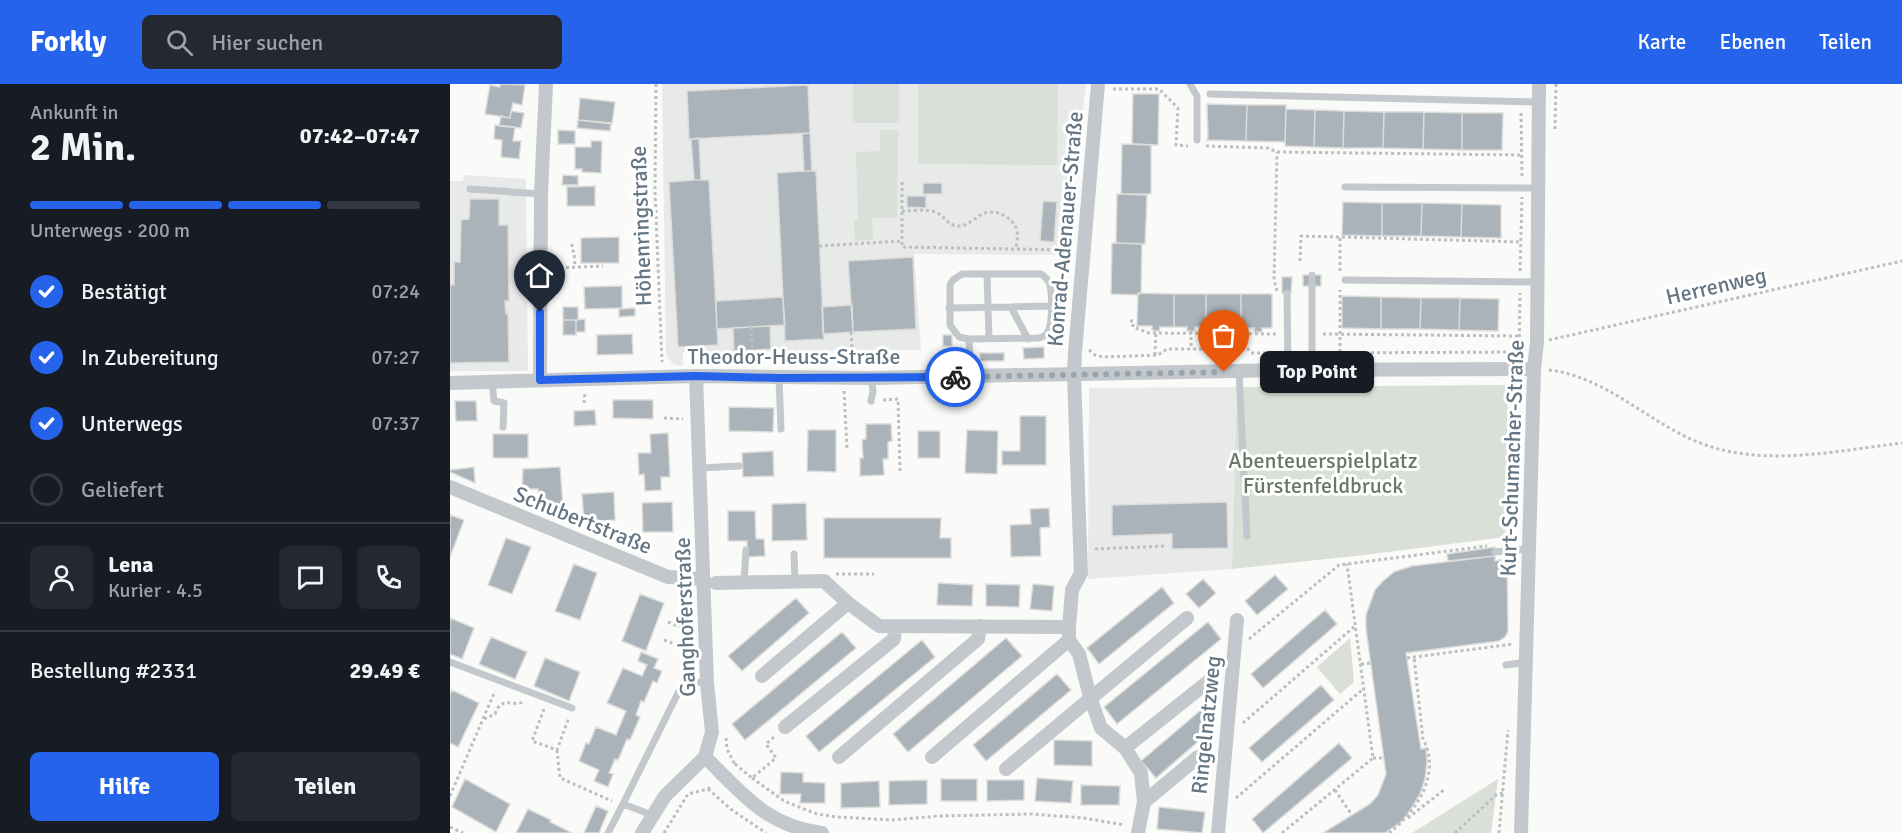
<!DOCTYPE html>
<html lang="de">
<meta charset="utf-8">
<style>
:root{--surface:#171b24;--page:#242831;--text:#f1f3f6;--muted:#9ea1a6;--line:#363941;--accent:#2563eb}
body{margin:0;font-family:Signika,sans-serif;background:var(--page);color:var(--text);height:100vh;display:flex;flex-direction:column;font-size:22px;white-space:nowrap}
*{box-sizing:border-box;margin:0}
p{font-size:20px;color:var(--muted)}
.icon{flex:none;width:33px;height:33px;fill:none;stroke:currentColor;stroke-width:2;stroke-linecap:round;stroke-linejoin:round}
.map{position:relative;flex:1;overflow:hidden}
.drawer{display:flex;flex-direction:column;background:var(--surface);width:450px}
.drawer>*{flex:none}
.pin{position:absolute;display:grid;place-items:center;width:51px;height:51px;color:#fff;margin:-62px -26px;border-radius:50% 50% 50% 0;rotate:-45deg;box-shadow:0 0 6px #0007}
.pin .icon{rotate:45deg}
.courier{position:absolute;display:grid;place-items:center;width:60px;height:60px;margin:-30px;border:4px solid #2563eb;border-radius:50%;background:#fff;color:#222;box-shadow:0 2px 8px #0007}
.bubble{position:absolute;height:42px;border-radius:9px;background:var(--surface);box-shadow:0 2px 4px #0004;font-size:20px;font-weight:700;line-height:42px;text-align:center}
.overview em{font-style:normal;font-weight:700}
.overview div{display:flex;flex-direction:column-reverse}
.overview{display:flex;align-items:center;justify-content:space-between;height:102px;padding:0 30px}
h1{font-size:39px;font-weight:700;line-height:45px}
.bar{display:grid;grid-template-columns:repeat(4,1fr);gap:9px 6px;align-content:center;height:72px;padding:0 30px}
.bar i{height:8px;border-radius:4px;background:var(--line)}
.bar .active{background:var(--accent)}
.bar p{grid-column:span 4}
.line{display:flex;align-items:center;gap:15px;padding:0 30px;border-top:2px solid var(--line)}
.line div{flex:1}
.round{display:grid;place-items:center;flex:none;width:63px;height:63px;border-radius:9px;background:var(--page)}
ol{padding:0 30px;list-style:none}
li{display:flex;align-items:center;gap:18px;height:66px}
li p{margin-inline-start:auto}
li .icon{padding:6px;border-radius:50%;background:var(--accent);color:#fff;stroke-width:4}
li:last-child{color:var(--muted)}
li i{width:33px;height:33px;border:3px solid var(--line);border-radius:50%}
.primary-button{display:flex;gap:12px;margin-top:auto;padding:12px 30px}
.primary-button a{flex:1;height:69px;border-radius:9px;background:var(--accent);color:#fff;font-size:24px;font-weight:700;line-height:69px;text-align:center}
.primary-button a+a{background:var(--page);color:var(--text)}
header{display:flex;align-items:center;gap:36px;box-sizing:border-box;height:84px;padding:0 30px;background:var(--accent);color:#fff}
header strong{font-size:28px}
nav{display:flex;gap:33px;margin-inline-start:auto;font-size:21px}
.search{width:420px;height:54px;background:var(--page);display:flex;align-items:center;gap:15px;box-sizing:border-box;padding:0 21px;border-radius:9px;color:var(--muted);font-size:22px}
main{display:flex;flex:1;min-height:0}
.map>svg:first-child{display:block}
</style>
<header>
<strong>Forkly</strong>
<div class="search"><svg class="icon" aria-label="search" viewBox="0 0 24 24"><circle cx="10" cy="10" r="6"/><path d="M15 15l6 6"/></svg>Hier suchen</div>
<nav><a>Karte</a><a>Ebenen</a><a>Teilen</a></nav>
</header>
<main>
<section class="drawer">
<div class="overview"><div><h1>2 Min.</h1><p>Ankunft in</p></div><em>07:42–07:47</em></div>
<div class="bar"><i class="active"></i><i class="active"></i><i class="active"></i><i></i><p>Unterwegs · 200 m</p></div>
<ol>
<li><svg class="icon" aria-label="check" viewBox="0 0 24 24"><path d="M5 12l5 5 9-10"/></svg>Bestätigt<p>07:24</p></li>
<li><svg class="icon" aria-label="check" viewBox="0 0 24 24"><path d="M5 12l5 5 9-10"/></svg>In Zubereitung<p>07:27</p></li>
<li><svg class="icon" aria-label="check" viewBox="0 0 24 24"><path d="M5 12l5 5 9-10"/></svg>Unterwegs<p>07:37</p></li>
<li><i></i>Geliefert</li>
</ol>
<div class="line" style="height:108px"><a class="round"><svg class="icon" aria-label="person" viewBox="0 0 24 24"><circle cx="12" cy="8" r="4"/><path d="M4 21q1-7 8-7t8 7"/></svg></a><div><b>Lena</b><p>Kurier · 4.5</p></div><a class="round"><svg class="icon" aria-label="chat" viewBox="0 0 24 24"><path d="M4 5h16v11H9l-5 4z"/></svg></a><a class="round"><svg class="icon" aria-label="phone" viewBox="0 0 24 24"><path d="M5 4h4l2 5-3 2q2 4 5 5l2-3 5 2v4C11 20 4 13 5 4z"/></svg></a></div>
<div class="line" style="height:78px"><div>Bestellung #2331</div><b>29.49 €</b></div>
<div class="primary-button"><a>Hilfe</a><a>Teilen</a></div>
</section>
<div class="map">
<svg width="1452" height="749" viewBox="0 0 1452 749">
<rect width="100%" height="100%" fill="#fafaf8"/>
<path fill="#e8e9e9" d="M212,0H636L616,171L464,170L471,266L233,268V282L224,281L216,271Z
M14,91L76,95L78,287H0V97H13Z
M787,303L782,485L638,495L639,304Z"/>
<path fill="#dadfd7" d="M403,0H449V39H403Z
M468,0H608L607,81L468,80Z
M430,46H448L447,134H422L423,156L405,157L404,136L408,135L406,68L430,67Z
M1058,301L1055,453L914,471L782,485L787,303Z
M900,554L904,598L890,610L867,583Z
M1048,695L1041,749H962Z"/>
<path fill="#aab3b9" stroke="#dcdcda" stroke-width="1.5" d="M50,0L75,1L72,21L63,19L60,34L35,30L40,1L50,3Z
M358,1L360,49L239,55L237,7Z
M683,10H709L708,61L682,60Z
M130,14L165,18L162,40L128,36Z
M757,20L797,21L796,57L757,56L758,53Z
M797,21H836L835,58L796,57Z
M836,25L865,26L864,63L835,62Z
M865,26L894,27L893,64L864,63Z
M61,27L74,29L71,44L49,42L51,32L60,34Z
M894,27L934,28L933,64H893Z
M934,28H974L973,65L933,64Z
M974,28L1012,29V66L973,65Z
M1012,29H1053L1052,66H1012Z
M128,36L161,39L160,47L127,44Z
M45,41L65,43L63,57H71L69,75L51,73L52,56L44,55Z
M108,46L125,47V60H108Z
M360,49L362,87H354L352,50Z
M249,54L251,96H244L241,55Z
M141,57H152L151,89L132,88V85H125V63H141Z
M672,60L701,61V110H671Z
M354,87H366L374,255L335,257L327,89Z
M113,91L128,92V101H112Z
M244,96H259L268,261L228,263L219,98Z
M473,99H492V110H473Z
M145,102V122H117V103Z
M667,110L697,111L695,160L666,159Z
M457,112H476V124L457,123Z
M20,115H49V141H58L59,217H55L56,230H58L59,278L0,279V201H4V178H10L11,136L19,135Z
M593,117L607,118L604,158L590,157Z
M893,118L932,119V152L892,151Z
M932,119H972L971,152H932Z
M972,119L1012,120L1011,153L971,152Z
M1012,120L1051,121V154L1011,153Z
M169,153V179H131V154Z
M662,159L692,160L691,209L688,211L661,210Z
M463,173L466,245L403,248L398,177Z
M853,191H871V202H853Z
M832,193H842L841,209H832Z
M172,202V224L135,225L134,203Z
M688,209L724,210V243H710L709,247H706L702,246V242H687Z
M724,210H756V243H745V247H737V243H724Z
M756,210H791V244H777L776,247H769V243H756Z
M791,210H822V244H812V248H804V244H791Z
M892,212L931,213V245L892,244Z
M333,213L335,241L267,245L266,217Z
M931,213L971,214L970,245H931Z
M971,214H1010L1009,246L970,245Z
M1010,214L1049,215L1048,247L1009,246Z
M400,221H402L403,248L373,250L372,223Z
M113,223H128V236H113Z
M185,224V232L169,233V225Z
M135,235V248H126V236Z
M113,236H126V251H113Z
M320,242L321,265L284,267L283,244Z
M182,250L183,270L147,271V251Z
M493,251H502V262H493Z
M594,263V274L574,275L573,264Z
M510,267V278H495V268Z
M530,269H554V277H530Z
M163,316H203V335L163,334Z
M5,317H26L27,337H6Z
M279,323L324,324L323,348L279,347Z
M145,326L146,341L124,342V327Z
M570,332H596V381H552V367H570Z
M416,340H441L442,357L438,358V375H433L434,391L410,392V374H413L412,356L416,355Z
M358,346H386V388L357,387Z
M517,346L548,347L547,390L515,389Z
M468,347H490V374H468Z
M218,349L220,393H211V406L195,407L194,390L189,391L188,369H201L200,350Z
M43,350H78V374H43Z
M323,367L324,392L293,393L292,369Z
M24,383L25,399L0,388V386Z
M110,383L114,435L89,425L88,405H72L73,385Z
M164,408L165,436L134,438L132,410Z
M222,418L223,448H193L192,419Z
M777,418L778,464L722,465V450L662,452V421Z
M356,419L357,456L322,457V420Z
M599,424L600,443L590,444L591,472L561,473L560,441L581,440L580,425Z
M278,427H305L306,455H314L315,472L297,473V457H278Z
M0,431L14,436L0,473Z
M374,434H491L490,454H501V474H374Z
M56,454L81,463L62,510L38,501Z
M1045,463V472L998,477L997,470Z
M1045,472V477L1057,475L1058,548L1055,553L1049,557L956,569L971,665L976,664L977,678L975,695L970,710L961,725L951,738L935,749H873L920,720L928,711L936,690L916,545V531L925,506L933,497L944,488L962,482Z
M124,480L147,489L130,536L105,527Z
M825,491L838,505L807,531L795,517Z
M753,495L766,509L749,524L736,510Z
M488,499L523,501L522,522L487,521Z
M536,500L570,501L569,523L536,522Z
M583,500L604,502L602,527L580,525Z
M712,503L724,519L649,580L637,564Z
M190,510L214,519L196,567L172,557Z
M346,514L359,529L292,587L278,572Z
M875,526L887,540L813,604L801,590Z
M0,534L24,544L12,575L0,570Z
M758,538L771,555L667,640L654,623Z
M392,548L406,564L295,656L282,640Z
M41,553L77,568L65,595L29,580Z
M556,554L572,572L458,668L443,650Z
M472,556L485,573L369,668L356,652Z
M191,568L208,575L204,584L212,587L207,599L203,597L194,618L191,617L186,631L190,633L180,656L177,655L168,676L165,675L159,689L163,690L158,703L144,697L149,686L129,677L136,659L139,660L146,643L166,651L176,627L157,619L173,584L192,592L197,581L188,577Z
M95,574L130,588L119,617L84,602Z
M607,590L621,606L536,677L523,661Z
M871,601L884,616L812,678L799,664Z
M2,606L29,619L8,663L0,659V610Z
M752,625L766,642L706,694L691,677Z
M604,656L642,657V682L604,681Z
M889,659L902,674L813,749L802,735Z
M331,688L353,689V698L375,699V719H350L351,710H330Z
M587,694L623,697L621,719L585,717Z
M15,695L60,720L46,748L2,723Z
M491,695H527V717H491Z
M477,696V720L439,721V697Z
M537,696H574V716L537,717Z
M429,697L430,723L391,724V699Z
M631,701L670,702L669,721H631Z
M146,722L158,727L149,749H134Z
M709,723L755,728L752,749L707,745Z
M78,725L101,736L100,738L122,749H66Z"/>
<g fill="none" stroke-linecap="round" stroke-linejoin="round">
<path stroke="#bbbfc2" stroke-width="3" stroke-dasharray="3 3" stroke-linecap="butt" d="M206,0L205,107L212,278
M663,5H709L728,24L726,61L738,62
M1071,29L1072,94
M1105,45L1106,0
M756,62L818,64L827,68L1072,71
M452,98V163L620,166
M452,127C462,127 475,125 485,128C494,131 498,142 508,142C517,143 525,133 533,130C545,124 563,133 567,146C568,152 567,159 566,165
M122,160V166L124,168L125,183
M369,162L452,157
M850,177L851,152L1072,158
M104,184L153,182
M890,187V153
M1070,187L1072,113
M827,207L824,196L827,68
M680,237H683V243L699,249L828,250
M301,243L303,278
M741,247V265
M401,248L403,280
M873,250L1069,252
M1099,256L1452,177
M772,265L773,248
M639,266L645,271L653,273L708,271L717,265H798L801,269H827
M890,268V206
M873,269L1070,268
M705,271L706,247
M1069,271L1070,209
M1099,286C1153,292 1195,335 1243,356C1308,385 1384,367 1452,359
M394,307L397,364
M433,316L448,315L450,387
M134,319L135,308
M214,334L233,335
M645,465L715,462
M386,490H424
M218,538L241,548
M799,555L889,481L1037,462
M214,556L243,567
M957,574L1063,560
M911,580L921,579
M94,625L82,657L107,666L119,633
M34,635L45,630C52,611 62,623 73,618
M793,639L905,542
M276,654L277,665L284,679L282,681
M107,666L110,694L162,717
M923,674H935
M285,680L302,694L326,674L316,660L324,653
M302,694L334,717L367,730L387,733L442,736L488,732L582,730L634,734L675,741
M258,705L282,726L316,749
M885,706L902,731
M0,712L45,607
M786,714L912,606
M958,734L995,705
M0,743L13,749
M214,749L238,710L258,705L262,701
M832,749L923,674L897,480
M939,749C966,728 992,690 973,655L964,573
M1005,749L1046,711L1053,709
M1049,749L1058,646"/>
<path stroke="#c3c8cc" stroke-width="7" d="M740,0L747,12V56
M760,10L1089,18
M895,103L1090,104
M20,105L91,110
M512,190H591C595,193 596,193 598,197C603,203 602,238 599,245C597,251 594,253 589,254L519,255L509,253L500,241V201L503,196Z
M537,191L539,254
M862,191V286
M895,196L1087,198
M837,209L838,286
M561,223L600,222
M499,224L561,223L578,255
M519,255L521,292
M789,287L797,452
M329,294L331,345
M42,298L44,317L54,319L53,343
M421,317L423,307L421,294
M250,384L289,382
M1045,468L1079,465
M344,470L345,497
M294,499L296,466
M0,578L122,624
M1056,581L1077,578
M202,731L173,720L230,605L243,598L257,599
M158,749L173,720"/>
<path stroke="#c3c8cc" stroke-width="14" d="M90,296L91,110L96,0
M0,299L246,292L421,294L829,286L1084,285
M0,403L218,493L254,495
M266,499L374,497L398,519L429,542L619,543V556L629,570L640,613L651,644L675,664L691,689L694,718L688,749
M619,543L622,506L631,489L624,291L625,268L648,0
M312,592L398,519
M335,643L444,555L445,542
M675,664L759,597
M255,673C292,709 316,742 372,749
M389,673L528,555L530,542
M482,673L619,556
M556,685L737,534
M694,718L748,673
M192,749L215,712L255,673L262,648L257,599L246,292
M768,749L787,536
M1071,749L1084,285L1087,258L1089,0"/>
</g>
<g fill="none" stroke-linecap="round" stroke-linejoin="round">
<path stroke="#99a4ac" stroke-width="6" stroke-dasharray="0 10.8" d="M505,293L774,288"/>
<path stroke="#2563eb" stroke-width="8" d="M90,228V296L246,292L329,294L505,293"/>
</g>
<g text-anchor="middle" dominant-baseline="central" stroke-width="6" stroke-linejoin="round" paint-order="stroke">
<g font-size="22" fill="#657683" stroke="#fff">
<text transform="translate(191 142) rotate(-92)">Höhenringstraße</text>
<text transform="translate(615 145) rotate(-85)">Konrad-Adenauer-Straße</text>
<text transform="translate(1266 202) rotate(-13)">Herrenweg</text>
<text x="344" y="272">Theodor-Heuss-Straße</text>
<text transform="translate(1062 374) rotate(-88)">Kurt-Schumacher-Straße</text>
<text transform="translate(133 436) rotate(22)">Schubertstraße</text>
<text transform="translate(235 533) rotate(-92)">Ganghoferstraße</text>
<text transform="translate(756 641) rotate(-84)">Ringelnatzweg</text>
</g>
<g font-size="22" fill="#687a64" stroke="#fff">
<text x="873" y="376">Abenteuerspielplatz<tspan x="873" dy="25">Fürstenfeldbruck</tspan></text>
</g>
</g>
</svg>
<div class="pin" style="left:774px;top:288px;background:#ea580c"><svg class="icon" aria-label="bag" viewBox="0 0 24 24"><path d="M5 8h14l-1 12H6zM9 8a3 3 0 0 1 6 0"/></svg></div>
<div class="pin" style="left:90px;top:228px;background:#1f2937"><svg class="icon" aria-label="home" viewBox="0 0 24 24"><path d="M3 11l9-7 9 7M6 9v11h12V9"/></svg></div>
<div class="courier" style="left:505px;top:293px"><svg class="icon" aria-label="bike" viewBox="0 0 24 24"><circle cx="6" cy="16" r="4"/><circle cx="18" cy="16" r="4"/><path d="M6 16l4-8h5l3 8M10 8l3 8H6M13 5h3"/></svg></div>
<div class="bubble" style="left:810px;top:267px;width:114px">Top Point</div>
</div>
</main>
